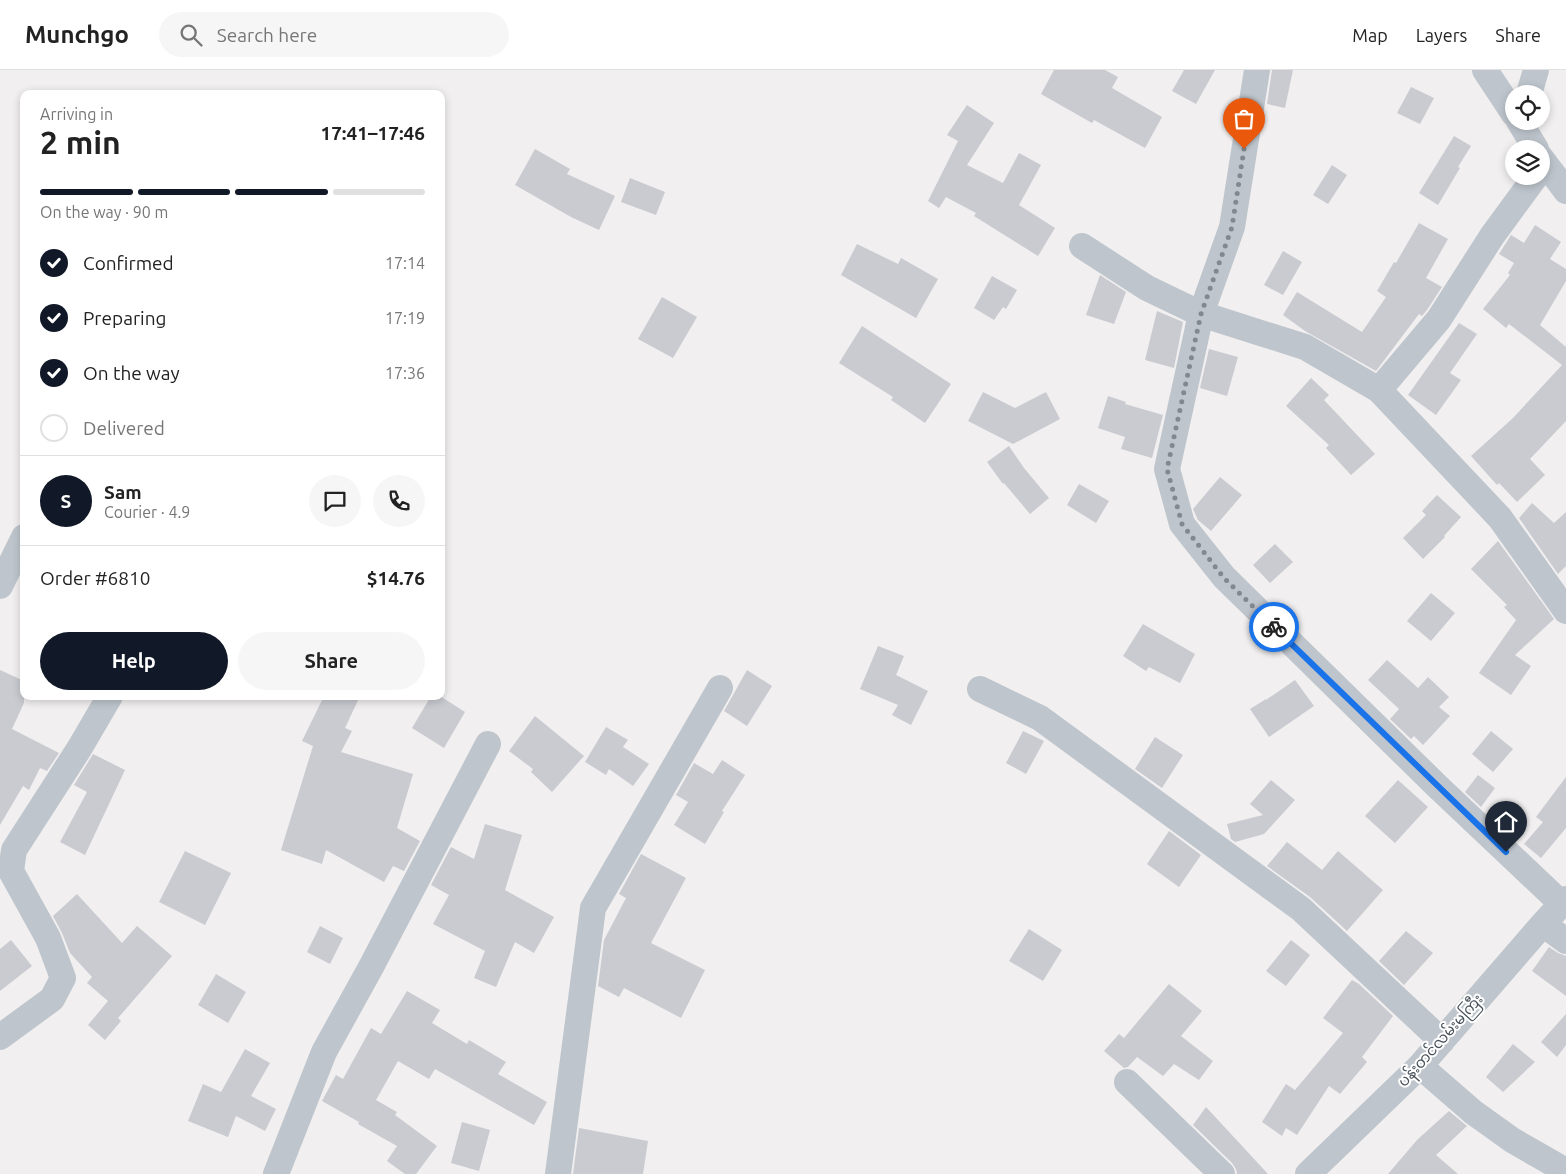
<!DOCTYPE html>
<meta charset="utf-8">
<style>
:root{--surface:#fff;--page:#f6f6f6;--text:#222;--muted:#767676;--line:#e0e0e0;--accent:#111827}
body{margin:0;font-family:Ubuntu,"Noto Sans Myanmar",sans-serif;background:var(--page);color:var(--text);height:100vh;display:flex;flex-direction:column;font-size:19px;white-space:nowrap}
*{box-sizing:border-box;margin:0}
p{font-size:16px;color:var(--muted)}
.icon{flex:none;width:28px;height:28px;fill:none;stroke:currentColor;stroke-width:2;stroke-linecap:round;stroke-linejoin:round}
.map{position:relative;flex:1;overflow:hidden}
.details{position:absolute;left:20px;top:20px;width:425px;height:610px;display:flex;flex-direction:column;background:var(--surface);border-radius:10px;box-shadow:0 2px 8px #0003}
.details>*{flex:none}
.controls{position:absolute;left:1505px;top:15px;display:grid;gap:10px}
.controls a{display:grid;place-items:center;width:45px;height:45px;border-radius:50%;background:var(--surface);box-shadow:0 2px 8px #0003;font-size:25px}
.pin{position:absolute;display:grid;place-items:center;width:42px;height:42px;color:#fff;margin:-51px -21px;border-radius:50% 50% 50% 0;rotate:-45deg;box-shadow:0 0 5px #0007}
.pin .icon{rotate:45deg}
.courier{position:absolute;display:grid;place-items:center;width:50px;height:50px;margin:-25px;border:4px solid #1a73e8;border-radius:50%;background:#fff;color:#222;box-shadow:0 1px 6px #0007}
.headline em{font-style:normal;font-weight:700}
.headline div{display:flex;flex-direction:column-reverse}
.headline{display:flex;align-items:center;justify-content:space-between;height:85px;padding:0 20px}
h1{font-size:32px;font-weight:700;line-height:38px}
.bar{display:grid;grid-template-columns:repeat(4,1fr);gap:8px 5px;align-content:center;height:60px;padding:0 20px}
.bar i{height:6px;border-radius:4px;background:var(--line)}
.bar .selected{background:var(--accent)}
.bar p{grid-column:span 4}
.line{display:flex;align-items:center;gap:12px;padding:0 20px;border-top:1px solid var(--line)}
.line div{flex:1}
.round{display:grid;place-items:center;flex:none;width:52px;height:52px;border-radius:26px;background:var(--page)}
ol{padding:0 20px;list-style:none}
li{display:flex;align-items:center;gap:15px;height:55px}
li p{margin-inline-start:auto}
li .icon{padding:5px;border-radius:50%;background:var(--accent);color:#fff;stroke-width:4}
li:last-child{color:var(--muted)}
li i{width:28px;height:28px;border:2px solid var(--line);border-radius:50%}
.action{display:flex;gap:10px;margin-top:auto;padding:10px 20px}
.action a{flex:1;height:58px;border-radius:30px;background:var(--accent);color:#fff;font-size:20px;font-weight:700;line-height:58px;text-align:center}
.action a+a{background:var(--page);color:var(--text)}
header{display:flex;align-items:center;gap:30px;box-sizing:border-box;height:70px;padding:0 25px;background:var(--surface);border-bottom:1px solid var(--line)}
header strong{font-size:24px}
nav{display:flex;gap:28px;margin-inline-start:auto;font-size:18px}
.search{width:350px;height:45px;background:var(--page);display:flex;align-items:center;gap:12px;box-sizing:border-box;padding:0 18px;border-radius:28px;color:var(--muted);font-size:19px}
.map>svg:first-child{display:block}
</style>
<header>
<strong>Munchgo</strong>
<div class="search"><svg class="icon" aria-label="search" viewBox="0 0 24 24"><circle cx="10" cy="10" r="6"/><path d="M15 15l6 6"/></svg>Search here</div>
<nav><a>Map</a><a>Layers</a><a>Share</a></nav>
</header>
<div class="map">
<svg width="1566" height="1104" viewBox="0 0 1566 1104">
<rect width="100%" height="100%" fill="#f1efef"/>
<path fill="#c9cbd1" d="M1054,0H1105L1118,7L1112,18L1162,47L1145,78L1094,50L1092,53L1041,24Z
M1184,0H1215L1196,34L1172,21Z
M1272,0H1293L1285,38L1267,34Z
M1411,17L1434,28L1420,54L1397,43Z
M967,35L994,53L967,95L1003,113L1019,83L1041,95L1019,135L1055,158L1038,186L974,146L976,143L946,127L939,138L928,131L958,71L947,65Z
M1454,66L1471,76L1458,97L1460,98L1438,135L1419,123Z
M535,79L570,99L567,104L615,126L599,160L571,147L515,115Z
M1332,95L1347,105L1328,134L1313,125Z
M630,108L665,122L656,145L621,132Z
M1419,153L1448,169L1426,208L1442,217L1427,240L1422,246L1419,244L1376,301L1305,261L1283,245L1297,222L1362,262L1386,227L1377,221L1394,192L1396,193Z
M1535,155L1561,172L1550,189L1566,199V211L1540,255L1566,277V351L1530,389L1545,405L1517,432L1499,413L1497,415L1471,386L1513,348L1562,295L1509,254L1506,258L1483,239L1510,205L1508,203L1514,193L1499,184L1511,165L1524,173Z
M857,174L898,194L901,188L938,209L916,248L841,205Z
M1283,181L1302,192L1283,225L1264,215Z
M1100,205L1126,222L1114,254L1086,245Z
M992,206L1017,220L1006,239L1003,237L994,250L974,238Z
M662,227L697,247L673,288L638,269Z
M1157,241L1183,252L1174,298L1145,290Z
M1459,253L1477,264L1450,303L1461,310L1436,345L1408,325Z
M862,256L951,314L925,353L891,330L893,327L839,293Z
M1209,279L1238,287L1227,326L1200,318Z
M1311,308L1329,325L1324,330L1375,384L1351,405L1326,378L1329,375L1286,336Z
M983,322L1015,338L1046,322L1060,349L1013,374L968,351Z
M1108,326L1126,332L1125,334L1163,345L1152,388L1121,379L1125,367L1098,358Z
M1009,376L1024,398L1049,428L1030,444L1004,413L1003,414L987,392Z
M1220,407L1242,425L1211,461L1198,450L1193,439Z
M1079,414L1109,431L1096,453L1067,435Z
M1437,425L1461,447L1444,466L1445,467L1423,489L1403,468L1426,445L1422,441Z
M1532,433L1554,453L1566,442V496L1558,504L1519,448Z
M1498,471L1554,549L1515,585L1531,596L1511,625L1479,603L1516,550L1504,537L1507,535L1471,499Z
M1275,474L1293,492L1270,513L1253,495Z
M1431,523L1455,543L1431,571L1407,551Z
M1143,554L1195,584L1180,613L1149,597L1146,601L1123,586Z
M878,576L904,586L896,605L928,621L911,655L892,645L898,635L860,619Z
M1387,590L1418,618L1428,607L1449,627L1439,637L1450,646L1423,675L1414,666L1411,669L1390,649L1399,639L1368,610Z
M0,600L24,611V633L12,659L59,683L47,701L40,698L29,720L23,716L0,755Z
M747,600L772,616L747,656L724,641Z
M1295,610L1314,636L1269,667L1250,639L1266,629V630Z
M324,626H360L345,658L352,661L341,682L413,704L397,758L420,771L404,801L393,796L384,812L326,780L322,794L281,780L313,676L302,671Z
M431,626H440L465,642L444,678L412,658Z
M535,646L584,686L552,722L531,702L533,699L509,681Z
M606,657L628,670L623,677L649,694L633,716L609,699L606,705L585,692Z
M1023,661L1044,671L1026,704L1006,693Z
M1491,661L1513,679L1493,702L1472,684Z
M1155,667L1183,685L1162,718L1135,699Z
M93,684L125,700L85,785L60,772L87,722L74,715Z
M722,690L745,705L722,741L724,742L705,774L674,755L688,732L676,725L694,693L713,704Z
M1478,705L1495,718L1481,737L1465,722Z
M1566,707V758L1541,788L1524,774L1543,752L1536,747Z
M1271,710L1295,730L1264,764L1235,772L1231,769L1227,754L1263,745L1250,734Z
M1398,710L1428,737L1395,773L1365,746Z
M485,754L522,765L505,820L554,847L534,883L515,872L496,917L474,908L485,881L433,854L449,825L431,815L451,777L474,789Z
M1169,761L1201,785L1179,817L1147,794Z
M1287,772L1322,800L1338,781L1383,820L1347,861L1310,827L1267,796Z
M185,781L231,803L205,855L159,832Z
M641,784L686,808L651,873L705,900L681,948L624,918L619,927L598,916L604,870L626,828L619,824Z
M77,824L122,873L137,856L172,886L118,948L121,951L105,970L88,955L108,931L87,913L92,907L70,883L62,863L53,846Z
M320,856L343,868L330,894L307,882Z
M1029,859L1062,880L1043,911L1009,891Z
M1406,861L1433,883L1404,915L1379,891Z
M11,870L32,896L0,921V879Z
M1291,870L1310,885L1286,916L1266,901Z
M1549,877L1558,883L1566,886V926L1532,901Z
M216,904L246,922L228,953L198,935Z
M1352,910L1359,914L1393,946L1362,987L1367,992L1340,1024L1329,1016L1297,1065L1286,1058L1282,1066L1262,1052L1286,1014L1295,1020L1343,963L1323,948Z
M1169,914L1202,941L1181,966L1213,991L1199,1010L1174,994L1163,1006L1137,987L1128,997L1124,998L1104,981L1119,964L1124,968Z
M407,921L440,940L432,953L467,974L469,970L506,992L498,1004L547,1032L534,1055L435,999L429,1009L398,991L376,1030L397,1042L395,1045L437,1076L416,1104H405L387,1091L397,1076L358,1054L359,1052L322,1031L336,1005L343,1009L371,958L381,964Z
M1566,944V975L1557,987L1541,972Z
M1513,974L1535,992L1503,1022L1486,1007Z
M245,979L270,993L251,1026L276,1039L265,1061L236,1046L228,1067L188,1051L203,1014L221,1022Z
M1206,1037L1268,1104H1237L1236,1099L1232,1093L1193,1055Z
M1449,1041L1467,1056L1436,1085L1458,1104H1388L1417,1070Z
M462,1052L490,1060L479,1101L451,1093Z
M579,1058L648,1071L643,1104H573Z"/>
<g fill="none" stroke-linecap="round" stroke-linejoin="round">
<path stroke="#bec5cc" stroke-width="26" d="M1257,0L1232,157L1201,244L1167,399L1182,454L1224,507L1437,716L1562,834
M1485,0L1514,44
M1529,24L1536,0
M1519,51L1536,79
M1541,88L1566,121
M1082,176L1147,218L1201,244L1305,277L1379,320L1500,448L1566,541
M1379,320L1439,249L1492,166L1536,106
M0,516L24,467
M980,619L1040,648L1301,839L1442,971
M1543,854L1566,871
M0,967L52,929L63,908L48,868L11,801L14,780L79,679L110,626
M1420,996L1473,1042L1512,1070L1566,1101
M1127,1012L1222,1104
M276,1104L324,982L371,897L488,674
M558,1104L593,838L720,618
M1308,1104L1420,996L1543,854L1566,829"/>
</g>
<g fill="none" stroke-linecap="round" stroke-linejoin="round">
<path stroke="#83888e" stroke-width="5" stroke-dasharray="0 9" d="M1244,79L1232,157L1201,244L1167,399L1182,454L1224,508L1274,557"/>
<path stroke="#1a73e8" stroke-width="6" d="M1274,557L1506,782"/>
</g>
<g text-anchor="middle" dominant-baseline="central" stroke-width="4" stroke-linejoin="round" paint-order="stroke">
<g font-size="15" fill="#48515a" stroke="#fff">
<text transform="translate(1440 970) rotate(-48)">ပန်းတင်လမ်းမကြီး</text>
</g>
</g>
</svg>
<div class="controls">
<a><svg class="icon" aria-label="locate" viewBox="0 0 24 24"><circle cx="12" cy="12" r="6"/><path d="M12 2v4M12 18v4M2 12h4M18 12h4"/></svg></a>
<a><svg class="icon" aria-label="layers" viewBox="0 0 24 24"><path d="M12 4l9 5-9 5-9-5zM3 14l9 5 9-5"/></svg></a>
</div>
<div class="pin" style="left:1244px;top:79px;background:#ea580c"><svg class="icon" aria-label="bag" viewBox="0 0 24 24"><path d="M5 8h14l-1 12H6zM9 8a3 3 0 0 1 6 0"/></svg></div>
<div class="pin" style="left:1506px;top:782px;background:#1f2937"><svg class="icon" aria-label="home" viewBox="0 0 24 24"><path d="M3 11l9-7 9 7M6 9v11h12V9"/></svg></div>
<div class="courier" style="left:1274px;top:557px"><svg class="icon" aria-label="bike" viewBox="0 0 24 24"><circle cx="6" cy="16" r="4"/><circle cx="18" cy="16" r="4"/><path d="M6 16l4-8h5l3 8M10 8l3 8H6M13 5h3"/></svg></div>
<section class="details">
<div class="headline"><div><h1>2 min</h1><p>Arriving in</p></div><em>17:41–17:46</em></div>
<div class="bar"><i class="selected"></i><i class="selected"></i><i class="selected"></i><i></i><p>On the way · 90 m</p></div>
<ol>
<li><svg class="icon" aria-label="check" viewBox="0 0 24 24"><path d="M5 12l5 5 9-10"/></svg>Confirmed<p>17:14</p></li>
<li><svg class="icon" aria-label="check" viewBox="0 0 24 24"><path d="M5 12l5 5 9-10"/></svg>Preparing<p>17:19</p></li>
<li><svg class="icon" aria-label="check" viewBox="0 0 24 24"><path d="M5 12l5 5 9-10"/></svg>On the way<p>17:36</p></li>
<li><i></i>Delivered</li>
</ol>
<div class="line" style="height:90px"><b class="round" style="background:var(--accent);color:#fff">S</b><div><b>Sam</b><p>Courier · 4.9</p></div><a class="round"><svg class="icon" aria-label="chat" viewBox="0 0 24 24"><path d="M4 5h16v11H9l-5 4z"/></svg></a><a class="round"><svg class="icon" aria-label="phone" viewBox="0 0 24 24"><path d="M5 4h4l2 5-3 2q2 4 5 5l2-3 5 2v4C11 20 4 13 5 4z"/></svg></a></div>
<div class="line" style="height:65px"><div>Order #6810</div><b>$14.76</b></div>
<div class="action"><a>Help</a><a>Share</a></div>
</section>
</div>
